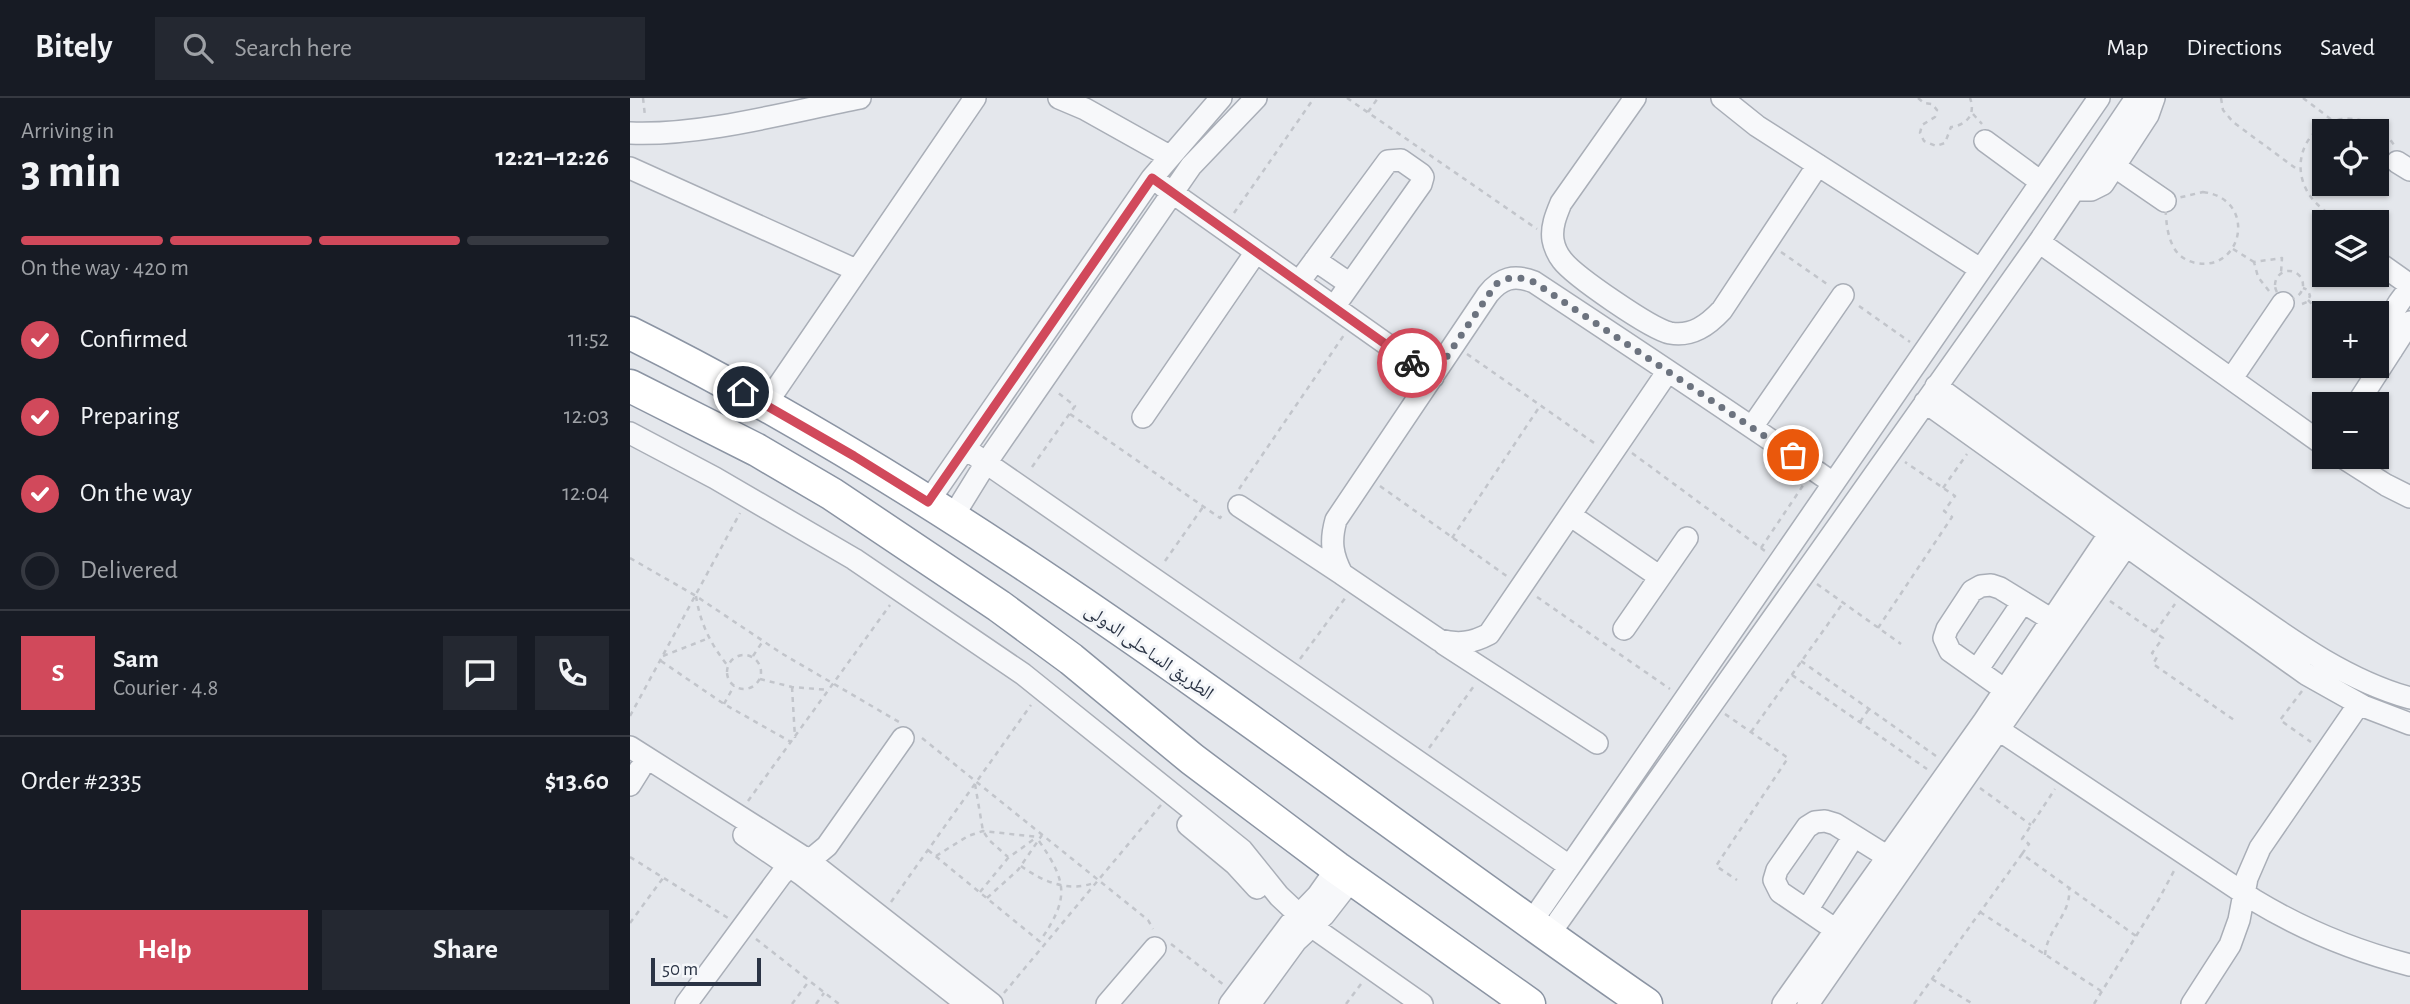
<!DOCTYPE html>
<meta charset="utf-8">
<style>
:root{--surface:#171b24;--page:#242831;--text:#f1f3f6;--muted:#9ea1a6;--line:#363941;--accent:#d1495b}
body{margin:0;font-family:"Alegreya Sans","Noto Naskh Arabic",sans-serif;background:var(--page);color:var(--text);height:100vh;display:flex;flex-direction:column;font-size:26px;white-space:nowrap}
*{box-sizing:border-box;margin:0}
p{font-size:23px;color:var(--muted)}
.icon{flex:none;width:38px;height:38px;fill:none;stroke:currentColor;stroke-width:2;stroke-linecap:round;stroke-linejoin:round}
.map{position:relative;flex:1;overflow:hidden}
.side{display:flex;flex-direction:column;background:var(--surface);width:630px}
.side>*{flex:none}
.controls{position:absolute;left:1682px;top:21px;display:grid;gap:14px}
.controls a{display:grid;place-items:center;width:77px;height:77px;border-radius:0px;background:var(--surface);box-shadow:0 2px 5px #0004;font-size:35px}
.scale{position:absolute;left:21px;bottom:18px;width:110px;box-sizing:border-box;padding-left:7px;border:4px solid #2b3445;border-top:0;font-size:19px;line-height:24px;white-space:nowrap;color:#2b3445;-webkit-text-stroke:5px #f4f6f9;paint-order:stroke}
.pin{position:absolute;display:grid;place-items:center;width:60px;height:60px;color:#fff;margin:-30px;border:4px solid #fff;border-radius:50%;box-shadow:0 2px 7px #0007}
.courier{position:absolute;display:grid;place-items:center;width:70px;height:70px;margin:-35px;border:5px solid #d1495b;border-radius:50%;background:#fff;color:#222;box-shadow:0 2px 9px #0007}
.summary em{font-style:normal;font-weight:600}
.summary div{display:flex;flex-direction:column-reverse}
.summary{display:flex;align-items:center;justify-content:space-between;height:119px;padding:0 21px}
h1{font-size:46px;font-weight:600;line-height:52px}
.bar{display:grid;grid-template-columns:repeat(4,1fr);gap:10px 7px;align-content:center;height:84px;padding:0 21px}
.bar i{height:9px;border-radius:5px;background:var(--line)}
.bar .on{background:var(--accent)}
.bar p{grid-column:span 4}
.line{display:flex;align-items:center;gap:18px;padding:0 21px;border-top:2px solid var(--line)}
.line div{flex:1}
.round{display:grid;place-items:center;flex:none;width:74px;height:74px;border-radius:0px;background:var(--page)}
ol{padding:0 21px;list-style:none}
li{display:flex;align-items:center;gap:21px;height:77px}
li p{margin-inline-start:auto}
li .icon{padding:7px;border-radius:50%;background:var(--accent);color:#fff;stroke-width:4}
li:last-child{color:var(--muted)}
li i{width:38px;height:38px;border:4px solid var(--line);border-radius:50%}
.action{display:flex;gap:14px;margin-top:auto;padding:14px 21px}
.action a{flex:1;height:80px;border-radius:0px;background:var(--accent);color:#fff;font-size:28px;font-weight:600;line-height:80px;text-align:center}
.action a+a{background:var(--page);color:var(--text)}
header{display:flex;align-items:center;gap:42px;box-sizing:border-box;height:98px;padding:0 35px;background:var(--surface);border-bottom:2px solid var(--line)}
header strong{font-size:33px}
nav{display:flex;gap:38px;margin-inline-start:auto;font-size:24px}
.search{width:490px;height:63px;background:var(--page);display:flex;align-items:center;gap:18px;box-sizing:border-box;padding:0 24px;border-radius:0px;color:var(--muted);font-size:26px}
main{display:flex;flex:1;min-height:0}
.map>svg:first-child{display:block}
</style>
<header>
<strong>Bitely</strong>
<div class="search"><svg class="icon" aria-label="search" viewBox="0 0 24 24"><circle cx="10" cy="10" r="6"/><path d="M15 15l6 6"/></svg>Search here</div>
<nav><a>Map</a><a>Directions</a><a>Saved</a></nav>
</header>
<main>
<section class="side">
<div class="summary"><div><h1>3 min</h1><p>Arriving in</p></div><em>12:21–12:26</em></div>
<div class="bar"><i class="on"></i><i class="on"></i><i class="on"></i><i></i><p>On the way · 420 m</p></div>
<ol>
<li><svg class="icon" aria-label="check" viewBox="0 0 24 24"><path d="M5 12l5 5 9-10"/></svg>Confirmed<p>11:52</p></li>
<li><svg class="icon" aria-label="check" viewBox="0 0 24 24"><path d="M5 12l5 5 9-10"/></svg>Preparing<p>12:03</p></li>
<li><svg class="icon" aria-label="check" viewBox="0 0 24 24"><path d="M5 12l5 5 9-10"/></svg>On the way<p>12:04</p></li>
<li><i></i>Delivered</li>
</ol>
<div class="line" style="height:126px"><b class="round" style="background:var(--accent);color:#fff">S</b><div><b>Sam</b><p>Courier · 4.8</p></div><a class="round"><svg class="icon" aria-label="chat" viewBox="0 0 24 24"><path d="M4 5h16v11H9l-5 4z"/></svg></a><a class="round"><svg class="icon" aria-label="phone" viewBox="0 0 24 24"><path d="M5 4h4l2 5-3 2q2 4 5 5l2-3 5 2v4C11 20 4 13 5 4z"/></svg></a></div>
<div class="line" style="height:91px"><div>Order #2335</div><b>$13.60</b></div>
<div class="action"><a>Help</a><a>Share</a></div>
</section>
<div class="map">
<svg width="1780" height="906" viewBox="0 0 1780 906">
<rect width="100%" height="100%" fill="#e4e7ec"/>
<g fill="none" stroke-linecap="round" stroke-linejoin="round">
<g stroke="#a9aeb7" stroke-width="24">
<path id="minor" d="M429,0L455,11L539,58
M1005,0L931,105C926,117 921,129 923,142C924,148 928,157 932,162C944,178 1021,231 1040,235C1062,239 1078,227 1092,212L1188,67
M1092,0L1127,28L1350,171
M0,35C72,38 159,14 230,0
M1355,43L1411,84
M1767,64L1780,72
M1484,68L1535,103
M0,70L226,172
M533,88L803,279
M1444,92H1461L1473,86L1518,17L1524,0
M1409,144L1694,347
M685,162L720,186
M1746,163L1780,187
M669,184L758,63L771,62L791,76L793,79L791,86L704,209
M1762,252C1756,221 1761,214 1780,190
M1038,273L859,536C842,545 829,547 809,542L712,476C702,457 700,443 706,422L858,196C871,180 884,176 904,184C1004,250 1104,316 1203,385
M1602,280L1653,205
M1306,288C1399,356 1492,424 1587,490C1648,532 1708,580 1780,600
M1295,304L1676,576L1733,608L1780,626
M136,306L345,0
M1727,306L1780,224
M513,319L626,154
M1122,329L1213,197
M0,335L85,380L224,461L393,576L612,752L649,798L681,828L792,906
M336,351L939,768
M1712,359L1756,387L1780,399
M298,404L522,80L591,0
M609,408L712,476
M940,417L1030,479
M322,420L356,365L561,68L626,0
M994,531L1057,440
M814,546L967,645
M1347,572L1393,504
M1375,592L1320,553L1314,540L1317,531L1342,493L1351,488L1361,487L1370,490L1422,522
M1369,632L1624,802C1672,831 1725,853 1780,867
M0,649L178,762L362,906
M0,687L10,671
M558,727L605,766L627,790
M114,737L171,776L337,906
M1177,812L1224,738
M900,826L1469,0
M1206,832L1150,794L1144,782L1147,772L1177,729L1185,724L1195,723L1205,726L1258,759
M918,838L1409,144L1506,0
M56,906L151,777L160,768L185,758L197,748L273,640
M477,906L525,850
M600,906L660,826L688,797L707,770
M620,906L666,843L694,817L722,781
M1153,906L1354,623L1480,435
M1178,906L1496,448
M1562,906L1600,847L1609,822L1617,780L1630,750L1729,606"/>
</g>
<g stroke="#8b94a3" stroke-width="35">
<path id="highway" d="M0,235C363,415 684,676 1016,906
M0,288L127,352L202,396L369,508L441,561L562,661L707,770L899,906"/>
</g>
<path stroke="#c2c5cb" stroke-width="2.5" stroke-dasharray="5 5" stroke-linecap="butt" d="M13,0L15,18
M717,0L907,131
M1288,0L1294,5L1302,6L1307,12L1305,19L1292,27L1290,35L1294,43L1306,48L1315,45L1321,29C1337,27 1346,16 1340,0
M1591,0L1593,12L1603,24L1668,72
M1673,0L1702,22
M738,14L748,0
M1343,16L1352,26
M1573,94C1628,101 1613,174 1566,165C1555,163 1546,156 1542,146C1536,133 1536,117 1535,103Z
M604,115L684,0
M1725,124L1722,121C1717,120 1711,121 1706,119C1698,117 1690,109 1684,103C1652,66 1681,12 1730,22C1744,25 1756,35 1764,47
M1603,151L1624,164
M1151,154L1197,186
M1645 187a14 14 0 1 1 28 0a14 14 0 1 1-28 0Z
M1639,193L1628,179L1624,164L1652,160L1651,175
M1678,202L1683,207L1693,208
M1672,206L1677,204L1680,198L1678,192L1673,190
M1229,208L1280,244
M837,256L967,347
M440,316L590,420L594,414
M1002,355L1135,453
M402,369L445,308L427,294
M750,388L878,479
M1313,390L1337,356
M609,391L714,237
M822,440L910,308
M1131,450L1174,386
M0,460L66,498L151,555L269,624
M535,463L573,409
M1187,486L1271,546
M66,498C70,525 81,547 98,568
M907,499L1040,591
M1480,503L1533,540L1522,555L1527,559L1523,566L1607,624
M1248,530L1322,419L1314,413L1325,398L1275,364
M1525,534L1545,506
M97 574a17 17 0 1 1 34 0a17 17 0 1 1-34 0Z
M33,558L79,540
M123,558L133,543
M670,561L716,499
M31,563L94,606L161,644
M1171,563L1306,658
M1162,577L1297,671
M130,581L162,589L199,592
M162,589L165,640
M1672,593L1650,622L1681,644
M94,606L104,588
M1095,616L1158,660L1086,768L1107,782
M0,618L110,415
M1230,624L1239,611
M1121,634L1213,505
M292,640L518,822L523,831
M799,650L844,588
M345,686L353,733L359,742L378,759
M1350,690L1401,727
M118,703L260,507
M409,743C438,785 439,801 410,843
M298,752L414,847
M1392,756L1399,746L1392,741L1425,691
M306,758L338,738L353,733L408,739
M0,759L98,820
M391,768C413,784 440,795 466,784
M350,794L378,760L407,739
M357,800L388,772L412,737
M261,804L401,607
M1350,814L1471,893
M0,825L33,780
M126,841L209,906
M541,846L594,887
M1415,857C1417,830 1442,817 1439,789
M1302,881L1343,906
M374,895L531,707
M162,906L179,883
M186,906L194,895
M716,906L731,886
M1284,906L1392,756L1506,838
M1464,906L1529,801L1545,771"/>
<use href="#minor" stroke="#f7f8fa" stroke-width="21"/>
<use href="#highway" stroke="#fff" stroke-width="32"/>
</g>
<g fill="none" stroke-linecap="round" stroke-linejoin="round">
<path stroke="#6c737f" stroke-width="7" stroke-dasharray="0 12.6" d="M782,265L803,279L866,186C880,178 889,178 904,184L1163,357"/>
<path stroke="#d1495b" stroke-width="9" d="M113,294L224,358L298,404L522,80L782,265"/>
</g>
<g text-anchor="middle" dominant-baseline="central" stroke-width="6" stroke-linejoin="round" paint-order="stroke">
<g font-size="19" fill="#2b3445" stroke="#f4f6f9">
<text transform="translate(519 554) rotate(35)">الطريق الساحلى الدولى</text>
</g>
</g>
</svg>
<div class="controls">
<a><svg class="icon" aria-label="locate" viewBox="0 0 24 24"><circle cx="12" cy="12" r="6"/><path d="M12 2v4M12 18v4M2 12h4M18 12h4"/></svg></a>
<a><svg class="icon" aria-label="layers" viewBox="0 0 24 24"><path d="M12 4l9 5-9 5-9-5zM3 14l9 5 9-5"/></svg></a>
<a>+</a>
<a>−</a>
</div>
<div class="scale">50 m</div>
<div class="pin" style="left:1163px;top:357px;background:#ea580c"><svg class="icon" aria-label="bag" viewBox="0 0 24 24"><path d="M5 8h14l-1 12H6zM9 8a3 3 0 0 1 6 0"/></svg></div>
<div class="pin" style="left:113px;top:294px;background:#1f2937"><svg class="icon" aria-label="home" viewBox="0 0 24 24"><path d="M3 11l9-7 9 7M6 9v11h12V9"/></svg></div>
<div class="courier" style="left:782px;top:265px"><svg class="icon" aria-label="bike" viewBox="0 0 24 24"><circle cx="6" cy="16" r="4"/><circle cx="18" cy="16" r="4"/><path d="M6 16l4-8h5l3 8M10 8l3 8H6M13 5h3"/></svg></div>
</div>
</main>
